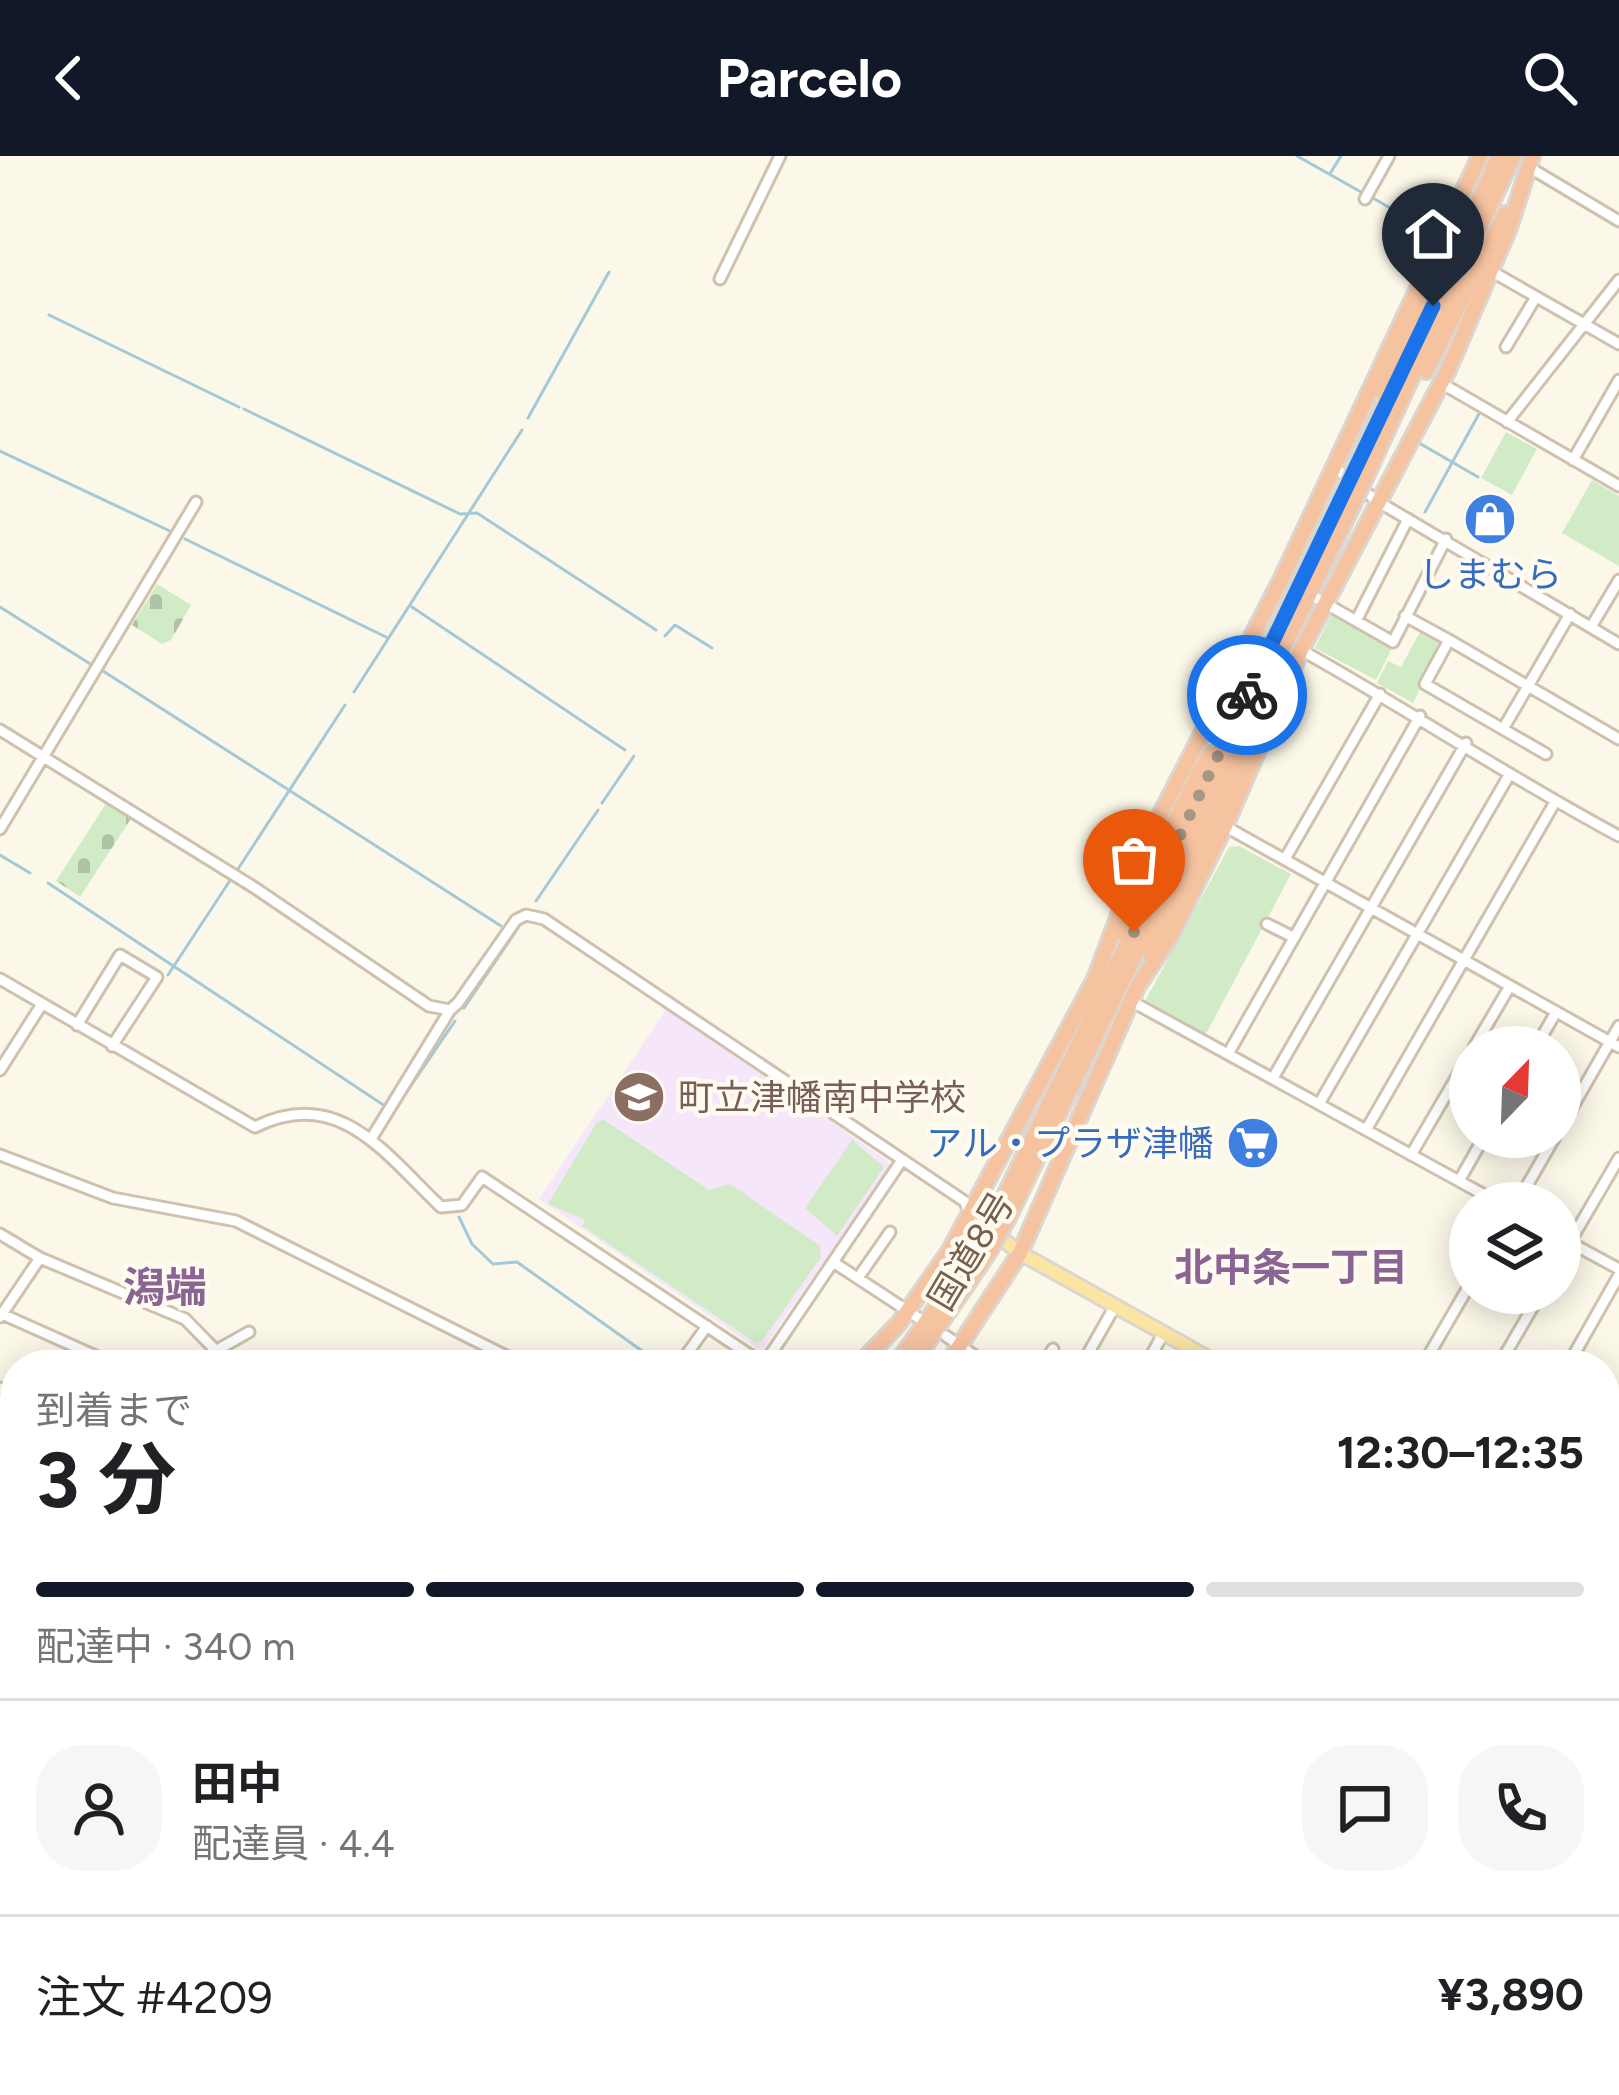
<!DOCTYPE html>
<html lang="ja">
<meta charset="utf-8">
<style>
:root{--surface:#fff;--page:#f6f6f6;--text:#202124;--muted:#757577;--line:#e0e0e0;--accent:#111827}
body{margin:0;font-family:Figtree,"Noto Sans JP",sans-serif;background:var(--page);color:var(--text);height:100vh;display:flex;flex-direction:column;font-size:45px;white-space:nowrap}
*{box-sizing:border-box;margin:0}
p{font-size:39px;color:var(--muted)}
.icon{flex:none;width:66px;height:66px;fill:none;stroke:currentColor;stroke-width:2;stroke-linecap:round;stroke-linejoin:round}
.map{position:relative;flex:1;overflow:hidden}
.drawer{position:absolute;left:0px;top:1194px;width:1620px;height:747px;display:flex;flex-direction:column;background:var(--surface);border-radius:48px 48px 0 0;box-shadow:0 6px 30px #0003}
.drawer>*{flex:none}
.needle{width:78px;rotate:23deg}
.tools{position:absolute;left:1449px;top:870px;display:grid;gap:24px}
.tools a{display:grid;place-items:center;width:132px;height:132px;border-radius:50%;background:var(--surface);box-shadow:0 6px 30px #0003;font-size:60px}
.pin{position:absolute;display:grid;place-items:center;width:102px;height:102px;color:#fff;margin:-123px -51px;border-radius:50% 50% 50% 0;rotate:-45deg;box-shadow:0 0 12px #0007}
.pin .icon{rotate:45deg}
.courier{position:absolute;display:grid;place-items:center;width:120px;height:120px;margin:-60px;border:9px solid #1a73e8;border-radius:50%;background:#fff;color:#222;box-shadow:0 3px 15px #0007}
.headline em{font-style:normal;font-weight:700}
.headline div{display:flex;flex-direction:column-reverse}
.headline{display:flex;align-items:center;justify-content:space-between;height:204px;padding:0 36px}
h1{font-size:78px;font-weight:700;line-height:90px}
.bar{display:grid;grid-template-columns:repeat(4,1fr);gap:18px 12px;align-content:center;height:144px;padding:0 36px}
.bar i{height:15px;border-radius:9px;background:var(--line)}
.bar .current{background:var(--accent)}
.bar p{grid-column:span 4}
.line{display:flex;align-items:center;gap:30px;padding:0 36px;border-top:3px solid var(--line)}
.line div{flex:1}
.round{display:grid;place-items:center;flex:none;width:126px;height:126px;border-radius:48px;background:var(--page)}
header{display:flex;justify-content:space-between;align-items:center;height:156px;padding:0 36px;background:var(--accent);color:#fff;font-size:54px;font-weight:700}
.map>svg:first-child{display:block}
</style>
<header><svg class="icon" aria-label="back" viewBox="0 0 24 24"><path d="M15 5l-7 7 7 7"/></svg>Parcelo<svg class="icon" aria-label="search" viewBox="0 0 24 24"><circle cx="10" cy="10" r="6"/><path d="M15 15l6 6"/></svg></header>
<div class="map">
<svg width="1619" height="1939" viewBox="0 0 1619 1939">
<defs>
<pattern id="forest-crowns" width="20" height="18" patternUnits="userSpaceOnUse" patternTransform="scale(3)"><rect width="20" height="18" fill="#d1ebc7"/><path d="M2 6a3 3 0 1 1 6 0M12 15a3 3 0 1 1 6 0" fill="none" stroke="#aec2a4"/></pattern>
<pattern id="cemetery-stones" width="16" height="16" patternUnits="userSpaceOnUse" patternTransform="scale(3)"><rect width="16" height="16" fill="#d1ebc7"/><path d="M2 7V4a2 2 0 0 1 4 0v3zM10 15v-3a2 2 0 0 1 4 0v3z" fill="#aec2a4"/></pattern>
</defs>
<rect width="100%" height="100%" fill="#fcf8e9"/>
<path fill="#f5e6f9" d="M667,852L888,1005L890,1011L764,1191L758,1193L539,1043Z
M15,1488V1721L0,1730V1503Z"/>
<path fill="#d1ebc7" d="M1506,276L1537,293L1512,339L1481,322Z
M1592,324L1619,340V410L1562,377Z
M1332,457L1393,490L1376,524L1315,492Z
M1422,472L1441,488L1413,547L1377,527L1388,505L1401,511Z
M1239,690L1291,718L1206,878L1145,845L1229,691Z
M604,964L709,1034L730,1028L820,1090L821,1101L762,1185L756,1187L582,1070L585,1064L548,1048L597,966Z
M852,984L884,1011L837,1080L805,1052Z
M0,1615L15,1630V1711L0,1720Z"/>
<path fill="url(#forest-crowns)" d="M1440,1926H1604L1607,1939H1417Z"/>
<path fill="url(#cemetery-stones)" d="M157,428L191,449L171,484L162,488L132,469Z
M107,646L132,661L80,741L56,725Z"/>
<g fill="none" stroke-linecap="round" stroke-linejoin="round">
<path stroke="#a3c9d8" stroke-width="3" d="M1297,0L1361,36
M1331,16L1341,0
M1373,42L1431,76
M49,159L239,251
M244,253L460,358L477,357L656,474
M528,262L609,116
M1419,287L1478,321
M0,295L172,376
M1425,356L1480,256
M185,383L388,482
M0,451L92,509
M412,451L625,594
M665,480L675,469L712,492
M103,515L501,770
M354,536L522,274
M602,647L634,600
M0,699L30,717
M238,713L345,549
M48,727L385,950
M536,745L598,654
M168,819L231,723
M464,852L518,772
M389,962L455,865
M459,1061L472,1088L493,1108L517,1106L662,1209
M1605,1550L1619,1541
M426,1926L436,1934
M809,1939L821,1926"/>
<path stroke="#dbd2c2" stroke-width="9" stroke-dasharray="9 4.5" stroke-linecap="butt" d="M1239,524L1272,542"/>
<g stroke="#cfc1ae" stroke-width="15">
<path id="minor" d="M1527,10L1619,65
M1365,43L1389,0
M1491,115L1619,188
M720,123L780,0
M1506,191L1536,141
M1441,227L1619,330
M1507,266L1619,124
M1573,304L1619,224
M1335,312L1377,345L1619,488
M1316,442L1393,486L1446,383
M1405,460L1449,484
M1356,465L1408,363
M1591,471L1619,424
M1301,494C1409,554 1510,622 1619,680
M1503,573L1570,458
M0,574L255,732L429,850L450,854L458,847L516,764L526,759L544,763L964,1045L971,1058
M1546,598L1425,528L1449,484L1619,583
M1221,668L1619,891
M0,673L196,346
M1285,703L1380,538
M1267,768L1293,781
M0,823L255,971C339,929 385,998 441,1051L462,1049L482,1021L765,1209
M1131,845L1499,1047
M77,869L120,799L157,821L112,890
M1474,891L1510,830
M1536,891L1556,856
M1228,898L1420,560
M0,914L42,848
M1273,922L1466,587
M1319,948L1508,621
M1560,973L1619,870
M1366,974L1555,646
M371,983L450,854
M0,999L113,1042L236,1065L524,1209
M1411,999L1470,898
M1459,1025L1484,981
M1517,1047L1555,981
M0,1078L40,1102L185,1163L230,1209
M1560,1081L1619,1113
M1560,1103L1619,1002
M833,1106L920,1163
M858,1122L890,1076
M2,1158L116,1209
M0,1161L40,1102
M946,1180L988,1209
M217,1194L249,1176
M1085,1203L1115,1150
M764,1208L902,1004
M679,1209L707,1170
M1043,1209L1053,1193
M1146,1209L1164,1176
M1423,1209L1470,1128
M1499,1209L1541,1137
M1568,1209L1619,1119
M0,1232L15,1239
M1605,1263L1619,1239
M0,1277L15,1243
M1605,1302L1619,1295
M8,1379L15,1364
M1605,1383L1619,1375
M1617,1385L1619,1389
M1605,1416L1619,1408
M1605,1494L1619,1507
M0,1495L15,1480
M1619,1786V1802
M1605,1897L1619,1866
M0,1917L15,1902
M161,1926L176,1939
M330,1926L344,1939
M526,1926L541,1939
M727,1926L742,1939
M853,1926L868,1939
M925,1926L940,1939
M1074,1926L1081,1939
M1333,1926V1939
M251,1930L255,1926
M75,1939L89,1926
M203,1939L213,1926
M365,1939L376,1926
M437,1939L448,1926
M821,1939L832,1926
M1109,1939L1111,1926"/>
</g>
<g stroke="#dcd6d0" stroke-width="18">
<path id="major" d="M971,1058L1020,1097L1221,1209
M1605,1537L1619,1527
M1605,1770L1619,1759
M992,1939L1003,1926
M1397,1939L1413,1926"/>
</g>
<g stroke="#dcd6d0" stroke-width="20">
<path id="highway" d="M1426,215L1505,58
M1383,237L1452,75
M1355,314L1499,0
M1366,320L1513,0
M1118,776L1209,598
M1151,799L1241,601
M997,1056L1345,335
M1008,1062L1356,342
M859,1209L899,1167L949,1096L1095,823L1146,687L1282,422L1480,0
M896,1209L978,1091
M912,1209L988,1097
M947,1209L1020,1097L1137,831L1170,781L1225,670L1301,494L1448,214L1509,72L1532,0
M0,1746L15,1737
M0,1766L15,1758
M0,1781L15,1773
M0,1802L15,1793"/>
</g>
<use href="#minor" stroke="#fff" stroke-width="9"/>
<use href="#major" stroke="#fae5a3" stroke-width="12"/>
<use href="#highway" stroke="#f6c3a1" stroke-width="14"/>
<path stroke="#bda6c7" stroke-width="3" stroke-dasharray="18 12" stroke-linecap="butt" d="M1605,1648L1619,1639
M1605,1681L1619,1672
M1185,1939L1206,1926"/>
<g stroke="#dcd6d0" stroke-width="20" stroke-linecap="butt">
<path id="highway-bridge" d="M1345,335L1355,314
M1356,342L1366,320
M978,1091L997,1056
M988,1097L1008,1062"/>
</g>
<use href="#highway-bridge" stroke="#f6c3a1" stroke-width="14"/>
</g>
<g fill="none" stroke-linecap="round" stroke-linejoin="round">
<path stroke="#a69683" stroke-width="12" stroke-dasharray="0 21.6" d="M1134,776L1247,539"/>
<path stroke="#1a73e8" stroke-width="15" d="M1247,539L1433,150"/>
</g>
<defs>
<g id="shop-disc" transform="scale(2.7)"><circle r="9.5" fill="#3f7fe0" stroke="#fffbf0"/><path d="M-5-2.5h2.3a2.7 3.5 0 0 1 5.4 0H5L5.5 6h-11ZM-1.5-2.5h3a1.5 2.3 0 0 0-3 0Z" fill="#fff"/></g>
<g id="school-disc" transform="scale(2.7)"><circle r="9.5" fill="#8d6e63" stroke="#fffbf0"/><path d="M0-5L7-2L0 1L-7-2ZM-4 1L0 2.5L4 1V4Q0 6-4 4Z" fill="#fff"/></g>
<g id="supermarket-disc" transform="scale(2.7)"><circle r="9.5" fill="#3f7fe0" stroke="#fffbf0"/><path d="M-6-5.5h2.5l.6 2H6L4.5 2H-2.5L-4.4-4H-6ZM-1.5 3.2a1.3 1.3 0 1 0 .1 0ZM3 3.2a1.3 1.3 0 1 0 .1 0Z" fill="#fff"/></g>
</defs>
<g fill-rule="evenodd">
<use href="#shop-disc" x="1490" y="363"/>
<use href="#school-disc" x="639" y="941"/>
<use href="#supermarket-disc" x="1253" y="987"/>
</g>
<g text-anchor="middle" dominant-baseline="central" stroke-width="9" stroke-linejoin="round" paint-order="stroke">
<g font-size="36" fill="#366cbe" stroke="#fffbf0">
<text x="1490" y="418">しまむら</text>
<text x="1214" y="987" text-anchor="end">アル・プラザ津幡</text>
</g>
<g font-size="36" fill="#785e54" stroke="#fffbf0" text-anchor="start">
<text x="678" y="941">町立津幡南中学校</text>
</g>
<g font-size="36" fill="#77614c" stroke="#fffbf0">
<text transform="translate(971 1095) rotate(-59)">国道8号</text>
</g>
<g font-size="39" font-weight="bold" fill="#8a6593" stroke="#fffbf0">
<text x="1291" y="1111">北中条一丁目</text>
</g>
<g font-size="42" font-weight="bold" fill="#8a6593" stroke="#fffbf0">
<text x="165" y="1131">潟端</text>
</g>
</g>
</svg>
<div class="tools">
<a><svg class="needle" viewBox="-14 -14 28 28"><path d="M0-13l5 13h-10z" fill="#e53935"/><path d="M0 13l5-13h-10z" fill="#757577"/></svg></a>
<a><svg class="icon" aria-label="layers" viewBox="0 0 24 24"><path d="M12 4l9 5-9 5-9-5zM3 14l9 5 9-5"/></svg></a>
</div>
<div class="pin" style="left:1134px;top:776px;background:#ea580c"><svg class="icon" aria-label="bag" viewBox="0 0 24 24"><path d="M5 8h14l-1 12H6zM9 8a3 3 0 0 1 6 0"/></svg></div>
<div class="pin" style="left:1433px;top:150px;background:#1f2937"><svg class="icon" aria-label="home" viewBox="0 0 24 24"><path d="M3 11l9-7 9 7M6 9v11h12V9"/></svg></div>
<div class="courier" style="left:1247px;top:539px"><svg class="icon" aria-label="bike" viewBox="0 0 24 24"><circle cx="6" cy="16" r="4"/><circle cx="18" cy="16" r="4"/><path d="M6 16l4-8h5l3 8M10 8l3 8H6M13 5h3"/></svg></div>
<section class="drawer">
<div class="headline"><div><h1>3 分</h1><p>到着まで</p></div><em>12:30–12:35</em></div>
<div class="bar"><i class="current"></i><i class="current"></i><i class="current"></i><i></i><p>配達中 · 340 m</p></div>
<div class="line" style="height:216px"><a class="round"><svg class="icon" aria-label="person" viewBox="0 0 24 24"><circle cx="12" cy="8" r="4"/><path d="M4 21q1-7 8-7t8 7"/></svg></a><div><b>田中</b><p>配達員 · 4.4</p></div><a class="round"><svg class="icon" aria-label="chat" viewBox="0 0 24 24"><path d="M4 5h16v11H9l-5 4z"/></svg></a><a class="round"><svg class="icon" aria-label="phone" viewBox="0 0 24 24"><path d="M5 4h4l2 5-3 2q2 4 5 5l2-3 5 2v4C11 20 4 13 5 4z"/></svg></a></div>
<div class="line" style="height:156px"><div>注文 #4209</div><b>¥3,890</b></div>
</section>
</div>
